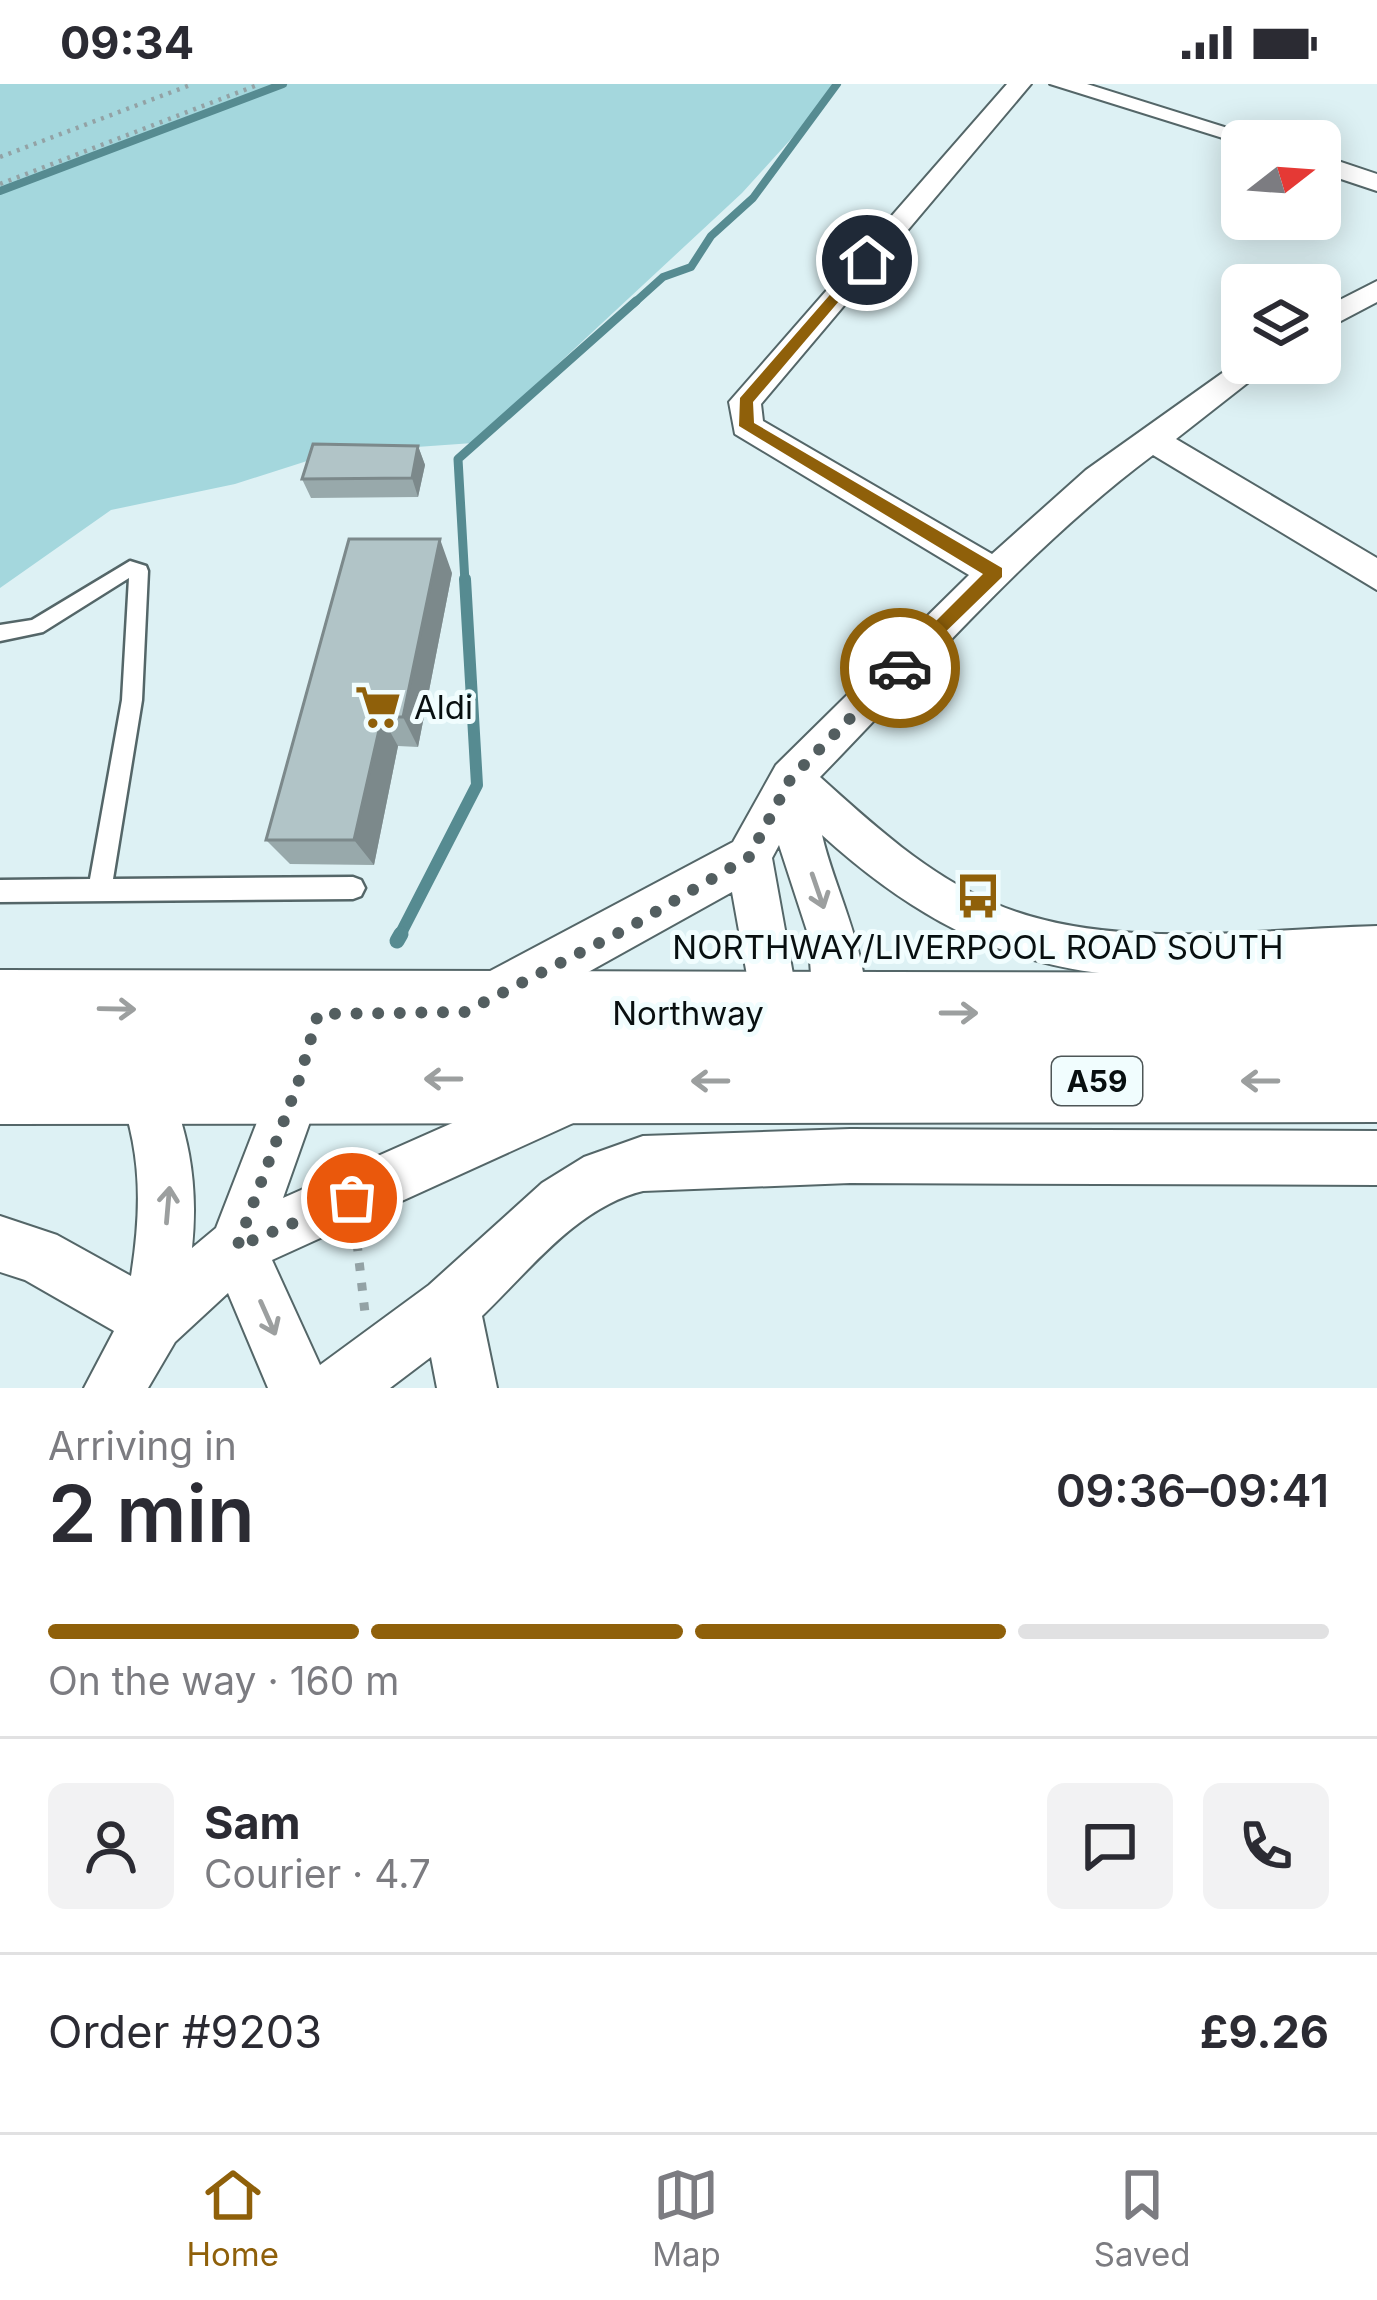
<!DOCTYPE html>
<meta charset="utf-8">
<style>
:root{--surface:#fff;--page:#f2f2f3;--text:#2b2b33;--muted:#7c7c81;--line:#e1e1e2;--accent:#8f600a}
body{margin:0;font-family:Inter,sans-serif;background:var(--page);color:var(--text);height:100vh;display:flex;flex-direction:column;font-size:45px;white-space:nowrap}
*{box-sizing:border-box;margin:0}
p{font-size:39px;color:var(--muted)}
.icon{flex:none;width:66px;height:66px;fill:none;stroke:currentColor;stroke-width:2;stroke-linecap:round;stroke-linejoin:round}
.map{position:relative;height:1304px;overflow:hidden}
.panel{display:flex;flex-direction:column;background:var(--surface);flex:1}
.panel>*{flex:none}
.needle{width:78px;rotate:73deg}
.controls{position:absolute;left:1221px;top:36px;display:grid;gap:24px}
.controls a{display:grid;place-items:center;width:120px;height:120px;border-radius:18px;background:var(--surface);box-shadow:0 6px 30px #0003;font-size:60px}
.pin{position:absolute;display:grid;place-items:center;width:102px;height:102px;color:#fff;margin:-51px;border:6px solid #fff;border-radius:50%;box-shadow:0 3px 12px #0007}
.courier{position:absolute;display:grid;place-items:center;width:120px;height:120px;margin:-60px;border:9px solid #8f600a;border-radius:50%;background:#fff;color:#222;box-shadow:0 3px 15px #0007}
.overview em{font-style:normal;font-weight:600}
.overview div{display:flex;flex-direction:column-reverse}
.overview{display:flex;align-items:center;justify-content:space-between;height:204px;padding:0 48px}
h1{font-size:78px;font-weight:600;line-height:90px}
.bar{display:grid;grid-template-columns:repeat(4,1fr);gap:18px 12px;align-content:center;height:144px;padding:0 48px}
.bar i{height:15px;border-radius:9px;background:var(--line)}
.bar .active{background:var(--accent)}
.bar p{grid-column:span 4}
.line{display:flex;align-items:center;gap:30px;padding:0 48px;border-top:3px solid var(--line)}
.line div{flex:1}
.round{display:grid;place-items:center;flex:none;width:126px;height:126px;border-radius:18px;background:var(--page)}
.status{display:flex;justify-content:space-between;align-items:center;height:84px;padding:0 60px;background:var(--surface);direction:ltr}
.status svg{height:33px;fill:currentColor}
.menu{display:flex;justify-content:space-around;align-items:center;height:168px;border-top:3px solid var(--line);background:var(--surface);font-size:33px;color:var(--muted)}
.menu a{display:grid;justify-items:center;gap:6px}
.menu .active{color:var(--accent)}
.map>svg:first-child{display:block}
</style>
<div class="status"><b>09:34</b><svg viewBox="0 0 49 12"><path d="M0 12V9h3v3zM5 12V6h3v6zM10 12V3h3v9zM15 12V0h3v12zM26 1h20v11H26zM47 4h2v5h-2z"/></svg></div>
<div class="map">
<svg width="1377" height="1304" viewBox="0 0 1377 1304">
<rect width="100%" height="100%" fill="#ddf1f4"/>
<path fill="#a4d7dd" d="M0,0H841L742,109L473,359L332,369L235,400L111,426L0,504Z"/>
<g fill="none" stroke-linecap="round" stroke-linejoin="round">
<path stroke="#568b91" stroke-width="8" d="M0,107L283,0
M633,220L663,193L691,183L711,152L753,114L837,0"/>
<path stroke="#568b91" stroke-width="9" d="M465,498L458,375L636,217"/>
<path stroke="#568b91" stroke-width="12" d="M399,853L477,701L465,495"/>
<path stroke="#568b91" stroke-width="15" d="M397,857L401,850"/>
<g stroke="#546668" stroke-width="5">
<path id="lane" d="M130,477L146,482L148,487L142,616L113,795L353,793L361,796L365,804L361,812L353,815L0,818V796L90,795L122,616L129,494L43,548L0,557V541L32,536Z"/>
</g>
<g stroke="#546668" stroke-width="4">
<path id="street" d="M1007,0H1031L761,320L763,337L992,470L1086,386L1242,275L1273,279L1176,355L1377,474V506L1153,371C1030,463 927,583 820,693C872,740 927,790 991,818C1107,869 1255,845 1377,842V890C1141,895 1011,922 822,751C836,814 885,897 858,962L840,969L822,962L815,944L808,850L779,761L772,774L802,940L795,958L777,965L759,958L732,808L511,931L493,938L475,931L468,913L475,895L733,758L776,681L969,491L735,350L729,318Z
M1050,0H1087L1269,57L1242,60Z
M1320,71L1377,90V107L1320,88Z
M1377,197V218L1320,248V226Z
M303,958L321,966L329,984L283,1114L563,990L582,997L589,1016L582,1035L272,1176L320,1281L429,1201L542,1099L584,1073L643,1052L850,1045L1377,1047V1101L850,1099L643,1107C577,1123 529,1187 482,1232L497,1304H437L431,1273L390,1304H268L228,1209L175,1258L148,1304H84L114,1247L25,1196L0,1188V1132L57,1151L131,1192C142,1122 142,1064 115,998L123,980L141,972L159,980C188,1042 199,1096 192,1164L216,1144L285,966Z"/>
</g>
<g stroke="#546668" stroke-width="4">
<path id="highway" d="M0,886L1377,889V1038L0,1040Z"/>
</g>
<path stroke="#93a2a5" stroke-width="4.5" stroke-dasharray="3 6" stroke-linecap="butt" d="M0,73L193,0
M0,100L260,0"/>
<path stroke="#93a2a5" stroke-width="9" stroke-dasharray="8 12" stroke-linecap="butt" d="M357,1159L365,1229"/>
<use href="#lane" fill="#fff" fill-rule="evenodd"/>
<use href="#street" fill="#fff" fill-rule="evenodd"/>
<use href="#highway" fill="#fff" fill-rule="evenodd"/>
</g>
<path fill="#98a9ab" d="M418,362L425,381L418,413L311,414L302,395Z
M452,489L418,663L398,662L374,781L290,780L266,756Z"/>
<path fill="#7c898b" d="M418,362L425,381L418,413L412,394Z
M440,455L452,489L418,663L403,633Z
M382,633L398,662L374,781L354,756Z"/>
<path fill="#b1c4c7" stroke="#7c898b" stroke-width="3" d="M313,360L418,362L412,394L302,395Z
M349,455H440L403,633H382L354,756H266Z"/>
<defs><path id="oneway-shaft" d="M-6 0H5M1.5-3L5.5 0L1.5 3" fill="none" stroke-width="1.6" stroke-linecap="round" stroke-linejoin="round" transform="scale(3)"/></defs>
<g stroke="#9c9f9f">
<use href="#oneway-shaft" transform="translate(818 807) rotate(71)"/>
<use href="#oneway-shaft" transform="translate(117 925) rotate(1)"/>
<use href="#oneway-shaft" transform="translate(959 929)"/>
<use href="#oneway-shaft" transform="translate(443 995) rotate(180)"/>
<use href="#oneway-shaft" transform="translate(710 997) rotate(180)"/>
<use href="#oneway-shaft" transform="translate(1260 997) rotate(-180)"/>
<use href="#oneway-shaft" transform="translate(168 1121) rotate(-85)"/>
<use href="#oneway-shaft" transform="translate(268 1234) rotate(66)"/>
</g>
<path fill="#8f600a" d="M862,174L874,176L753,318L754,339L1002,484V493L900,592L894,589V579L983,490L739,342L740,314Z"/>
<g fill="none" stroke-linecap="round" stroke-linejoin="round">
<path stroke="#535e60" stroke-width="12" stroke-dasharray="0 21.6" d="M352,1114L237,1163L299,996L318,930L465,928L628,844L749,773L791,694L900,584"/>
</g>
<defs>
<g id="supermarket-bare" transform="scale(3.6)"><path d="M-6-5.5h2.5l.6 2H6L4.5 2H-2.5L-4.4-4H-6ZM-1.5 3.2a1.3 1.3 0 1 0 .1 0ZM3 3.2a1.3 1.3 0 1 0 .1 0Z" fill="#8f600a" stroke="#f1fdfe" stroke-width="2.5" paint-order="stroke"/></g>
<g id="bus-bare" transform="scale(3.6)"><path d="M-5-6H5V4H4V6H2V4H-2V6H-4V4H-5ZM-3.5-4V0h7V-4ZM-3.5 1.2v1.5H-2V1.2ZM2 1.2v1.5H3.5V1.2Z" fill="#8f600a" stroke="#f1fdfe" stroke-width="2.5" paint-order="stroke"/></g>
</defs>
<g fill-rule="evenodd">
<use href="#supermarket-bare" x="378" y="623"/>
<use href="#bus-bare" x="978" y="812"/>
</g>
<g text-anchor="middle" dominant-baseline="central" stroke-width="10" stroke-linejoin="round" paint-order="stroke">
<rect fill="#f1fdfe" stroke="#4e5657" stroke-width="3" x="1052" y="973" width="90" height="48" rx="9"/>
<g font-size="30" font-weight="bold" fill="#080f10">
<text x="1097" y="997">A59</text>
</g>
<g font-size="33" fill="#080f10" stroke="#f1fdfe" text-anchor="start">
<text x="414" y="623">Aldi</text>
<text x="978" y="863" text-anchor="middle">NORTHWAY/LIVERPOOL ROAD SOUTH</text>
</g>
<g font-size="33" fill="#080f10" stroke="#f1fdfe">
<text x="688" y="929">Northway</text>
</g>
</g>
</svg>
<div class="controls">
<a><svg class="needle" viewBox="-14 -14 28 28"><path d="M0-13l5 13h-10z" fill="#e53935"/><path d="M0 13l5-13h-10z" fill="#7c7c81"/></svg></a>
<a><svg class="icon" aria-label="layers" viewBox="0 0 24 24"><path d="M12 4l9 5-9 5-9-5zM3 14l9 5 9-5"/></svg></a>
</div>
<div class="pin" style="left:352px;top:1114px;background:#ea580c"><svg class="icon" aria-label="bag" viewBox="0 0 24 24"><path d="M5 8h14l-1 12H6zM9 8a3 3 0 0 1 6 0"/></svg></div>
<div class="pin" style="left:867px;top:176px;background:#1f2937"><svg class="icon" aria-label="home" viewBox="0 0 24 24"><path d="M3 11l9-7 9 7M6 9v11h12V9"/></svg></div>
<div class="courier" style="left:900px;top:584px"><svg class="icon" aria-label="car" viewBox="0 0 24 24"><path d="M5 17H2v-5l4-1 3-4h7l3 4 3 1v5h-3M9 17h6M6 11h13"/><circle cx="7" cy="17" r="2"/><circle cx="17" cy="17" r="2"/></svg></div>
</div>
<section class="panel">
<div class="overview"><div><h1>2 min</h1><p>Arriving in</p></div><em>09:36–09:41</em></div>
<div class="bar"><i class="active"></i><i class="active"></i><i class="active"></i><i></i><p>On the way · 160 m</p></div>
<div class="line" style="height:216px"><a class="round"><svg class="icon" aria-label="person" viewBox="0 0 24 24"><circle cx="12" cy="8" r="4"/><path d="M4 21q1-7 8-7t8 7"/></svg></a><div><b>Sam</b><p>Courier · 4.7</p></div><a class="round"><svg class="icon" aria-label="chat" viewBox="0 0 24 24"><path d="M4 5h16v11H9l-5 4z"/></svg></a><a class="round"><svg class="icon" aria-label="phone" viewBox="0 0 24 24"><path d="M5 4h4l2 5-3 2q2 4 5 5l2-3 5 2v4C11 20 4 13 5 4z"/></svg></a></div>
<div class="line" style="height:156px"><div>Order #9203</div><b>£9.26</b></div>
</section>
<nav class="menu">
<a class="active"><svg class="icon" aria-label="home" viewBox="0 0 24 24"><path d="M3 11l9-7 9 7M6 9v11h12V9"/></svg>Home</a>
<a><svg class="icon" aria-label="map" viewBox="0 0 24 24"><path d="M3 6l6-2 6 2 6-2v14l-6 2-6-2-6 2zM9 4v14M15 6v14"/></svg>Map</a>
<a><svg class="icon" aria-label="saved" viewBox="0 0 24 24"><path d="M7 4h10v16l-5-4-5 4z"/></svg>Saved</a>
</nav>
